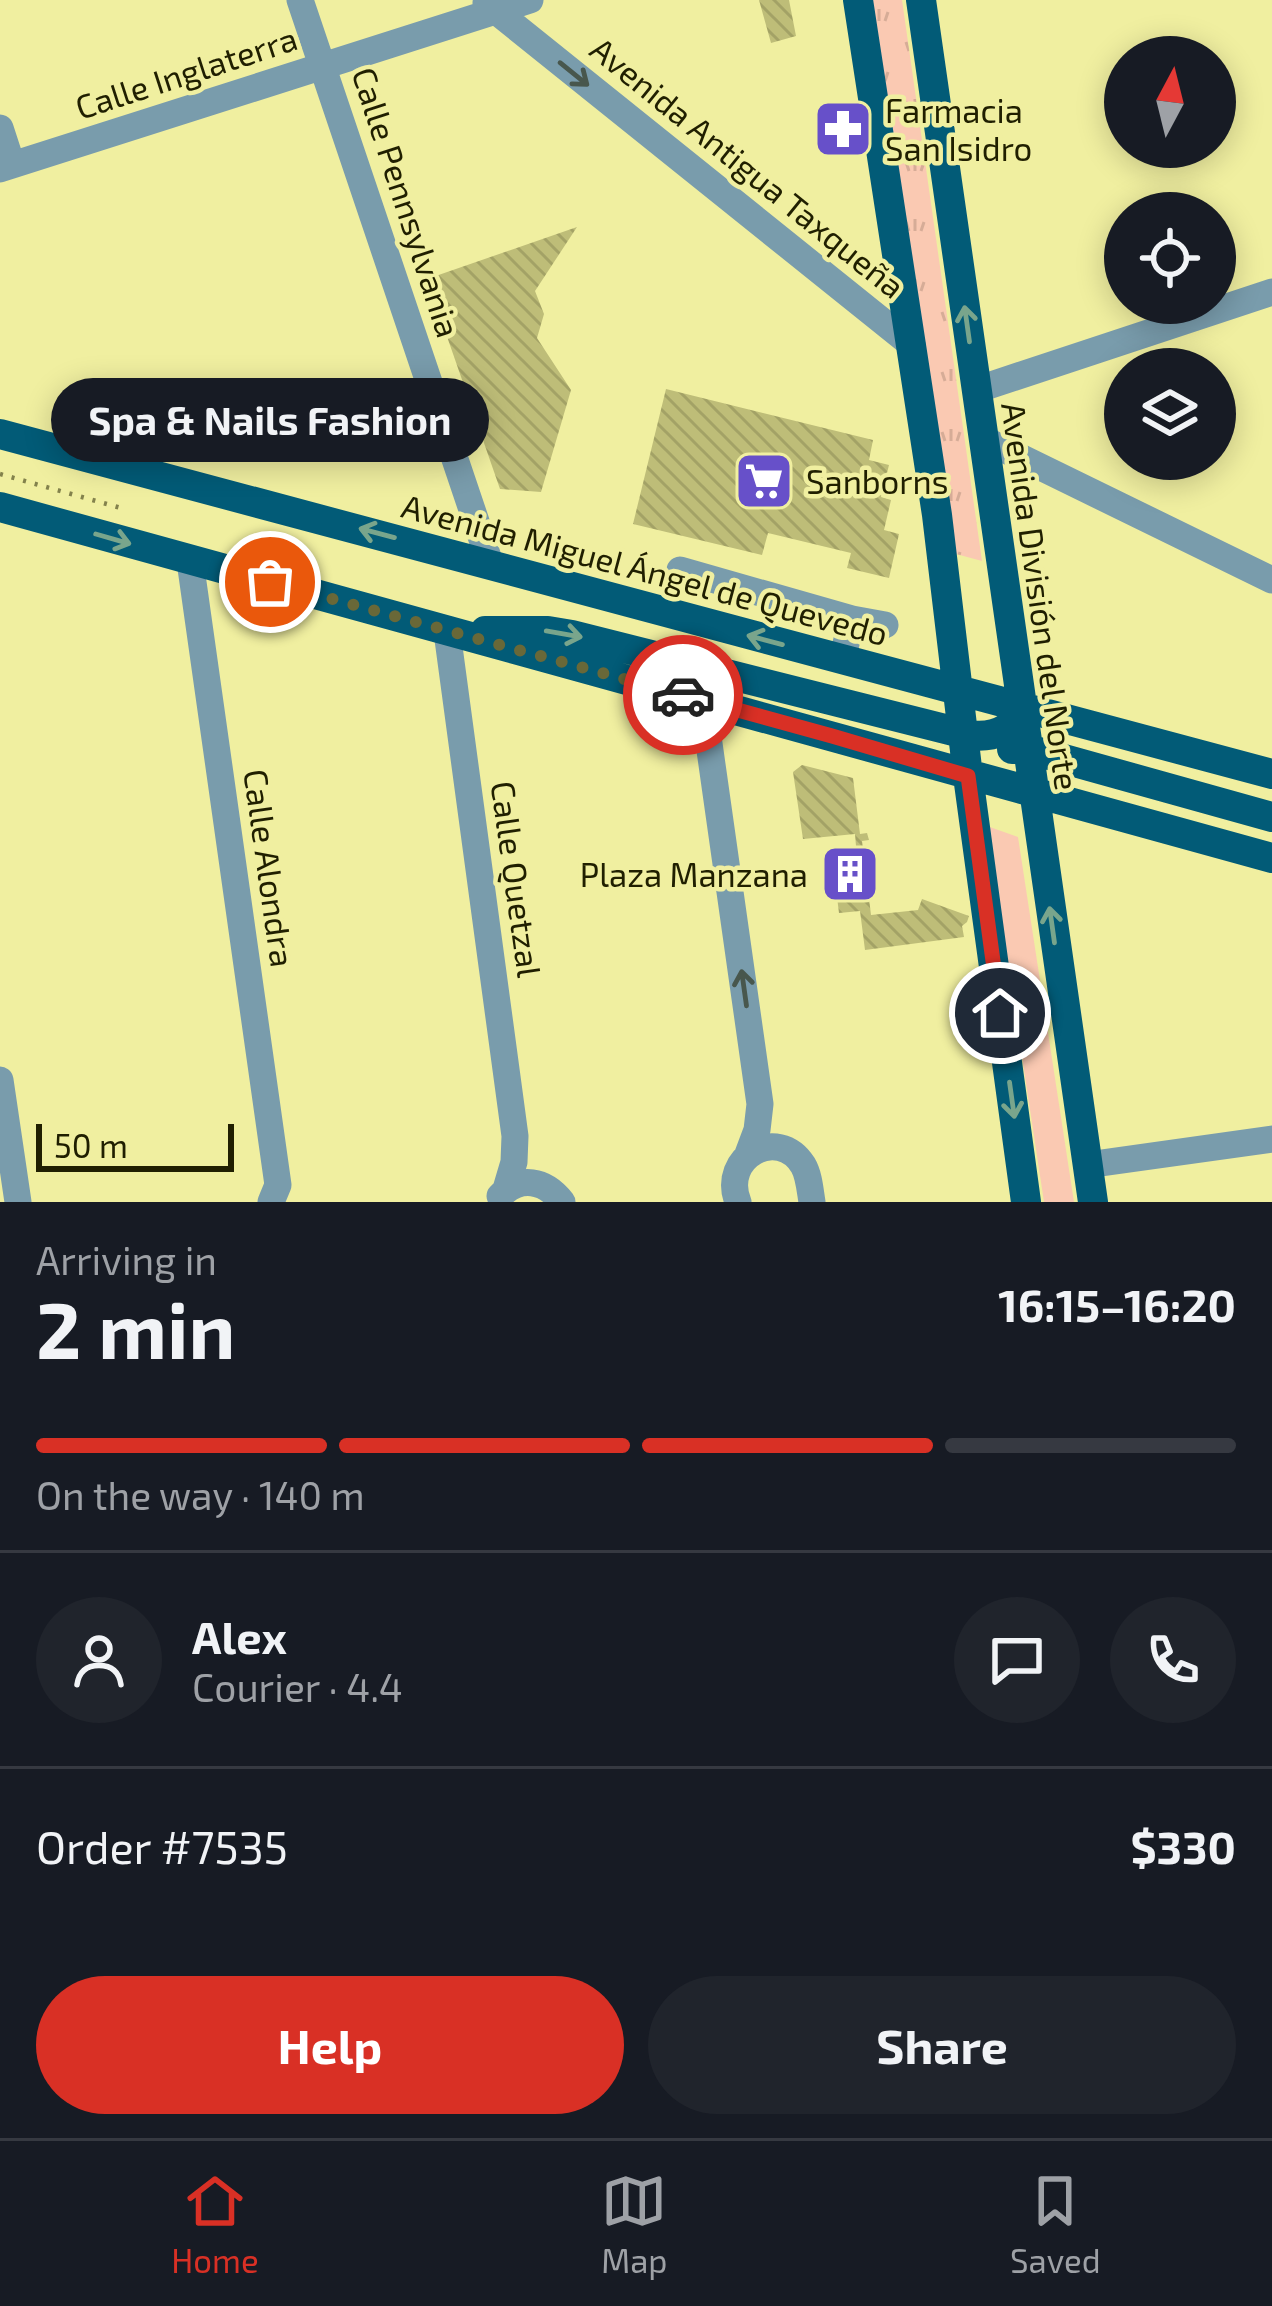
<!DOCTYPE html>
<meta charset="utf-8">
<style>
:root{--surface:#171b24;--page:#20242c;--text:#f1f3f6;--muted:#9ea1a6;--line:#363941;--accent:#d93025}
body{margin:0;font-family:"Exo 2",sans-serif;background:var(--page);color:var(--text);height:100vh;display:flex;flex-direction:column;font-size:45px;white-space:nowrap}
*{box-sizing:border-box;margin:0}
p{font-size:39px;color:var(--muted)}
.icon{flex:none;width:66px;height:66px;fill:none;stroke:currentColor;stroke-width:2;stroke-linecap:round;stroke-linejoin:round}
.map{position:relative;height:1202px;overflow:hidden}
.sheet{display:flex;flex-direction:column;background:var(--surface);flex:1}
.sheet>*{flex:none}
.needle{width:78px;rotate:7deg}
.tools{position:absolute;left:1104px;top:36px;display:grid;gap:24px}
.tools a{display:grid;place-items:center;width:132px;height:132px;border-radius:50%;background:var(--surface);box-shadow:0 6px 30px #0003;font-size:60px}
.scale{position:absolute;left:36px;bottom:30px;width:198px;box-sizing:border-box;padding-left:12px;border:6px solid #201f00;border-top:0;font-size:33px;line-height:42px;white-space:nowrap;color:#201f00;-webkit-text-stroke:9px #f0efa0;paint-order:stroke}
.pin{position:absolute;display:grid;place-items:center;width:102px;height:102px;color:#fff;margin:-51px;border:6px solid #fff;border-radius:50%;box-shadow:0 3px 12px #0007}
.courier{position:absolute;display:grid;place-items:center;width:120px;height:120px;margin:-60px;border:9px solid #d93025;border-radius:50%;background:#fff;color:#222;box-shadow:0 3px 15px #0007}
.bubble{position:absolute;height:84px;border-radius:42px;background:var(--surface);box-shadow:0 6px 30px #0003;font-size:39px;font-weight:700;line-height:84px;text-align:center}
.headline em{font-style:normal;font-weight:700}
.headline div{display:flex;flex-direction:column-reverse}
.headline{display:flex;align-items:center;justify-content:space-between;height:204px;padding:0 36px}
h1{font-size:78px;font-weight:700;line-height:90px}
.bar{display:grid;grid-template-columns:repeat(4,1fr);gap:18px 12px;align-content:center;height:144px;padding:0 36px}
.bar i{height:15px;border-radius:9px;background:var(--line)}
.bar .on{background:var(--accent)}
.bar p{grid-column:span 4}
.line{display:flex;align-items:center;gap:30px;padding:0 36px;border-top:3px solid var(--line)}
.line div{flex:1}
.round{display:grid;place-items:center;flex:none;width:126px;height:126px;border-radius:63px;background:var(--page)}
.primary-button{display:flex;gap:24px;margin-top:auto;padding:24px 36px}
.primary-button a{flex:1;height:138px;border-radius:72px;background:var(--accent);color:#fff;font-size:48px;font-weight:700;line-height:138px;text-align:center}
.primary-button a+a{background:var(--page);color:var(--text)}
.menu{display:flex;justify-content:space-around;align-items:center;height:168px;border-top:3px solid var(--line);background:var(--surface);font-size:33px;color:var(--muted)}
.menu a{display:grid;justify-items:center;gap:6px}
.menu .on{color:var(--accent)}
.map>svg:first-child{display:block}
</style>
<div class="map">
<svg width="1272" height="1202" viewBox="0 0 1272 1202">
<defs>
<pattern id="grass-tufts" width="24" height="20" patternUnits="userSpaceOnUse" patternTransform="scale(3)"><rect width="24" height="20" fill="#fac9b2"/><path d="M3 7l-1-3M5 7V3M7 7l1-3M15 17l-1-3M17 17v-4M19 17l1-3" fill="none" stroke="#d6ac97"/></pattern>
<pattern id="building-back-hatch" width="6" height="6" patternUnits="userSpaceOnUse" patternTransform="scale(3)"><rect width="6" height="6" fill="#bebd78"/><path d="M-1 5l2 2M0 0l6 6M5-1l2 2" fill="none" stroke="#a3a266"/></pattern>
</defs>
<rect width="100%" height="100%" fill="#f0efa0"/>
<path fill="url(#grass-tufts)" d="M872,0H902L982,561L956,554Z"/>
<path fill="#fac9b2" d="M987,826L1018,837L1074,1202H1044Z"/>
<path fill="url(#building-back-hatch)" d="M759,0H789L796,36L771,43Z
M577,227L535,291L544,314L537,338L571,390L541,492L500,489L427,279Z
M666,389L873,440L869,460L889,465L881,497L891,500L884,530L899,534L889,578L847,568L851,553L768,533L762,555L633,524Z
M802,765L853,778L860,834L867,833L869,840L862,841L871,915L918,910L922,899L969,916L967,922L962,926L964,937L865,950L860,911L839,913L831,849L856,846L855,834L803,839L793,772Z"/>
<g fill="none" stroke-linecap="round" stroke-linejoin="round">
<path stroke="#83824c" stroke-width="4.5" stroke-dasharray="3 9" stroke-linecap="butt" d="M0,474L121,508"/>
<path stroke="#799cac" stroke-width="27" d="M300,0L490,563
M486,3L912,345
M0,128L12,165
M0,169L530,0
M976,390L1272,292
M983,439L1272,580
M190,561L278,1185L271,1202
M680,570L852,619
M447,632L515,1136L514,1162L506,1189
M842,660L852,619L885,625
M703,701L760,1104L757,1130L748,1154
M0,1080L18,1202
M1087,1165L1272,1139
M500,1196C520,1175 545,1180 562,1202
M738,1202C720,1157 778,1125 803,1165C809,1175 810,1190 812,1202"/>
<path stroke="#025b77" stroke-width="30" d="M858,0L937,515L968,776L1026,1202
M921,0L1093,1202
M0,434L1272,774
M0,507L1272,858
M485,631H548L572,635L969,735C993,738 1014,731 1023,707
M1012,749H1028L1272,817"/>
</g>
<defs><path id="oneway-shaft" d="M-6 0H5M1.5-3L5.5 0L1.5 3" fill="none" stroke-width="1.6" stroke-linecap="round" stroke-linejoin="round" transform="scale(3)"/></defs>
<g stroke="#48574d">
<use href="#oneway-shaft" transform="translate(574 74) rotate(39)"/>
<use href="#oneway-shaft" transform="translate(744 988) rotate(-98)"/>
</g>
<g stroke="#79a58c">
<use href="#oneway-shaft" transform="translate(967 324) rotate(-98)"/>
<use href="#oneway-shaft" transform="translate(377 533) rotate(-165)"/>
<use href="#oneway-shaft" transform="translate(113 539) rotate(16)"/>
<use href="#oneway-shaft" transform="translate(564 634) rotate(10)"/>
<use href="#oneway-shaft" transform="translate(765 640) rotate(-165)"/>
<use href="#oneway-shaft" transform="translate(1052 925) rotate(-98)"/>
<use href="#oneway-shaft" transform="translate(1012 1100) rotate(82)"/>
</g>
<g fill="none" stroke-linecap="round" stroke-linejoin="round">
<path stroke="#696838" stroke-width="12" stroke-dasharray="0 21.6" d="M270,582L683,695"/>
<path stroke="#d93025" stroke-width="15" d="M683,695L832,736L968,776L1000,1013"/>
</g>
<defs>
<g id="pharmacy-square" transform="scale(3)"><rect x="-9" y="-9" width="18" height="18" rx="4" fill="#6750c9" stroke="#f0efa0"/><path d="M-2-6h4v4h4v4h-4v4h-4v-4h-4v-4h4Z" fill="#fff"/></g>
<g id="supermarket-square" transform="scale(3)"><rect x="-9" y="-9" width="18" height="18" rx="4" fill="#6750c9" stroke="#f0efa0"/><path d="M-6-5.5h2.5l.6 2H6L4.5 2H-2.5L-4.4-4H-6ZM-1.5 3.2a1.3 1.3 0 1 0 .1 0ZM3 3.2a1.3 1.3 0 1 0 .1 0Z" fill="#fff"/></g>
<g id="building-square" transform="scale(3)"><rect x="-9" y="-9" width="18" height="18" rx="4" fill="#6750c9" stroke="#f0efa0"/><path d="M-4-6H4V6H1V3H-1V6H-4ZM-2.5-4.3h1.7v1.8h-1.7ZM.8-4.3h1.7v1.8H.8ZM-2.5-1h1.7V.8h-1.7ZM.8-1h1.7V.8H.8Z" fill="#fff"/></g>
</defs>
<g fill-rule="evenodd">
<use href="#pharmacy-square" x="843" y="129"/>
<use href="#supermarket-square" x="764" y="481"/>
<use href="#building-square" x="850" y="874"/>
</g>
<g text-anchor="middle" dominant-baseline="central" stroke-width="9" stroke-linejoin="round" paint-order="stroke">
<g font-size="33" fill="#201f00" stroke="#f0efa0">
<text transform="translate(186 72) rotate(-18)">Calle Inglaterra</text>
<text transform="translate(748 167) rotate(39)">Avenida Antigua Taxqueña</text>
<text transform="translate(407 202) rotate(72)">Calle Pennsylvania</text>
<text transform="translate(645 569) rotate(15)">Avenida Miguel Ángel de Quevedo</text>
<text transform="translate(1041 596) rotate(82)">Avenida División del Norte</text>
<text transform="translate(270 868) rotate(82)">Calle Alondra</text>
<text transform="translate(517 879) rotate(82)">Calle Quetzal</text>
</g>
<g font-size="33" fill="#201f00" stroke="#f0efa0" text-anchor="start">
<text x="885" y="110">Farmacia<tspan x="885" dy="38">San Isidro</tspan></text>
<text x="806" y="481">Sanborns</text>
<text x="808" y="874" text-anchor="end">Plaza Manzana</text>
</g>
</g>
</svg>
<div class="tools">
<a><svg class="needle" viewBox="-14 -14 28 28"><path d="M0-13l5 13h-10z" fill="#e53935"/><path d="M0 13l5-13h-10z" fill="#9ea1a6"/></svg></a>
<a><svg class="icon" aria-label="locate" viewBox="0 0 24 24"><circle cx="12" cy="12" r="6"/><path d="M12 2v4M12 18v4M2 12h4M18 12h4"/></svg></a>
<a><svg class="icon" aria-label="layers" viewBox="0 0 24 24"><path d="M12 4l9 5-9 5-9-5zM3 14l9 5 9-5"/></svg></a>
</div>
<div class="scale">50 m</div>
<div class="pin" style="left:270px;top:582px;background:#ea580c"><svg class="icon" aria-label="bag" viewBox="0 0 24 24"><path d="M5 8h14l-1 12H6zM9 8a3 3 0 0 1 6 0"/></svg></div>
<div class="pin" style="left:1000px;top:1013px;background:#1f2937"><svg class="icon" aria-label="home" viewBox="0 0 24 24"><path d="M3 11l9-7 9 7M6 9v11h12V9"/></svg></div>
<div class="courier" style="left:683px;top:695px"><svg class="icon" aria-label="car" viewBox="0 0 24 24"><path d="M5 17H2v-5l4-1 3-4h7l3 4 3 1v5h-3M9 17h6M6 11h13"/><circle cx="7" cy="17" r="2"/><circle cx="17" cy="17" r="2"/></svg></div>
<div class="bubble" style="left:51px;top:378px;width:438px">Spa &amp; Nails Fashion</div>
</div>
<section class="sheet">
<div class="headline"><div><h1>2 min</h1><p>Arriving in</p></div><em>16:15–16:20</em></div>
<div class="bar"><i class="on"></i><i class="on"></i><i class="on"></i><i></i><p>On the way · 140 m</p></div>
<div class="line" style="height:216px"><a class="round"><svg class="icon" aria-label="person" viewBox="0 0 24 24"><circle cx="12" cy="8" r="4"/><path d="M4 21q1-7 8-7t8 7"/></svg></a><div><b>Alex</b><p>Courier · 4.4</p></div><a class="round"><svg class="icon" aria-label="chat" viewBox="0 0 24 24"><path d="M4 5h16v11H9l-5 4z"/></svg></a><a class="round"><svg class="icon" aria-label="phone" viewBox="0 0 24 24"><path d="M5 4h4l2 5-3 2q2 4 5 5l2-3 5 2v4C11 20 4 13 5 4z"/></svg></a></div>
<div class="line" style="height:156px"><div>Order #7535</div><b>$330</b></div>
<div class="primary-button"><a>Help</a><a>Share</a></div>
</section>
<nav class="menu">
<a class="on"><svg class="icon" aria-label="home" viewBox="0 0 24 24"><path d="M3 11l9-7 9 7M6 9v11h12V9"/></svg>Home</a>
<a><svg class="icon" aria-label="map" viewBox="0 0 24 24"><path d="M3 6l6-2 6 2 6-2v14l-6 2-6-2-6 2zM9 4v14M15 6v14"/></svg>Map</a>
<a><svg class="icon" aria-label="saved" viewBox="0 0 24 24"><path d="M7 4h10v16l-5-4-5 4z"/></svg>Saved</a>
</nav>
